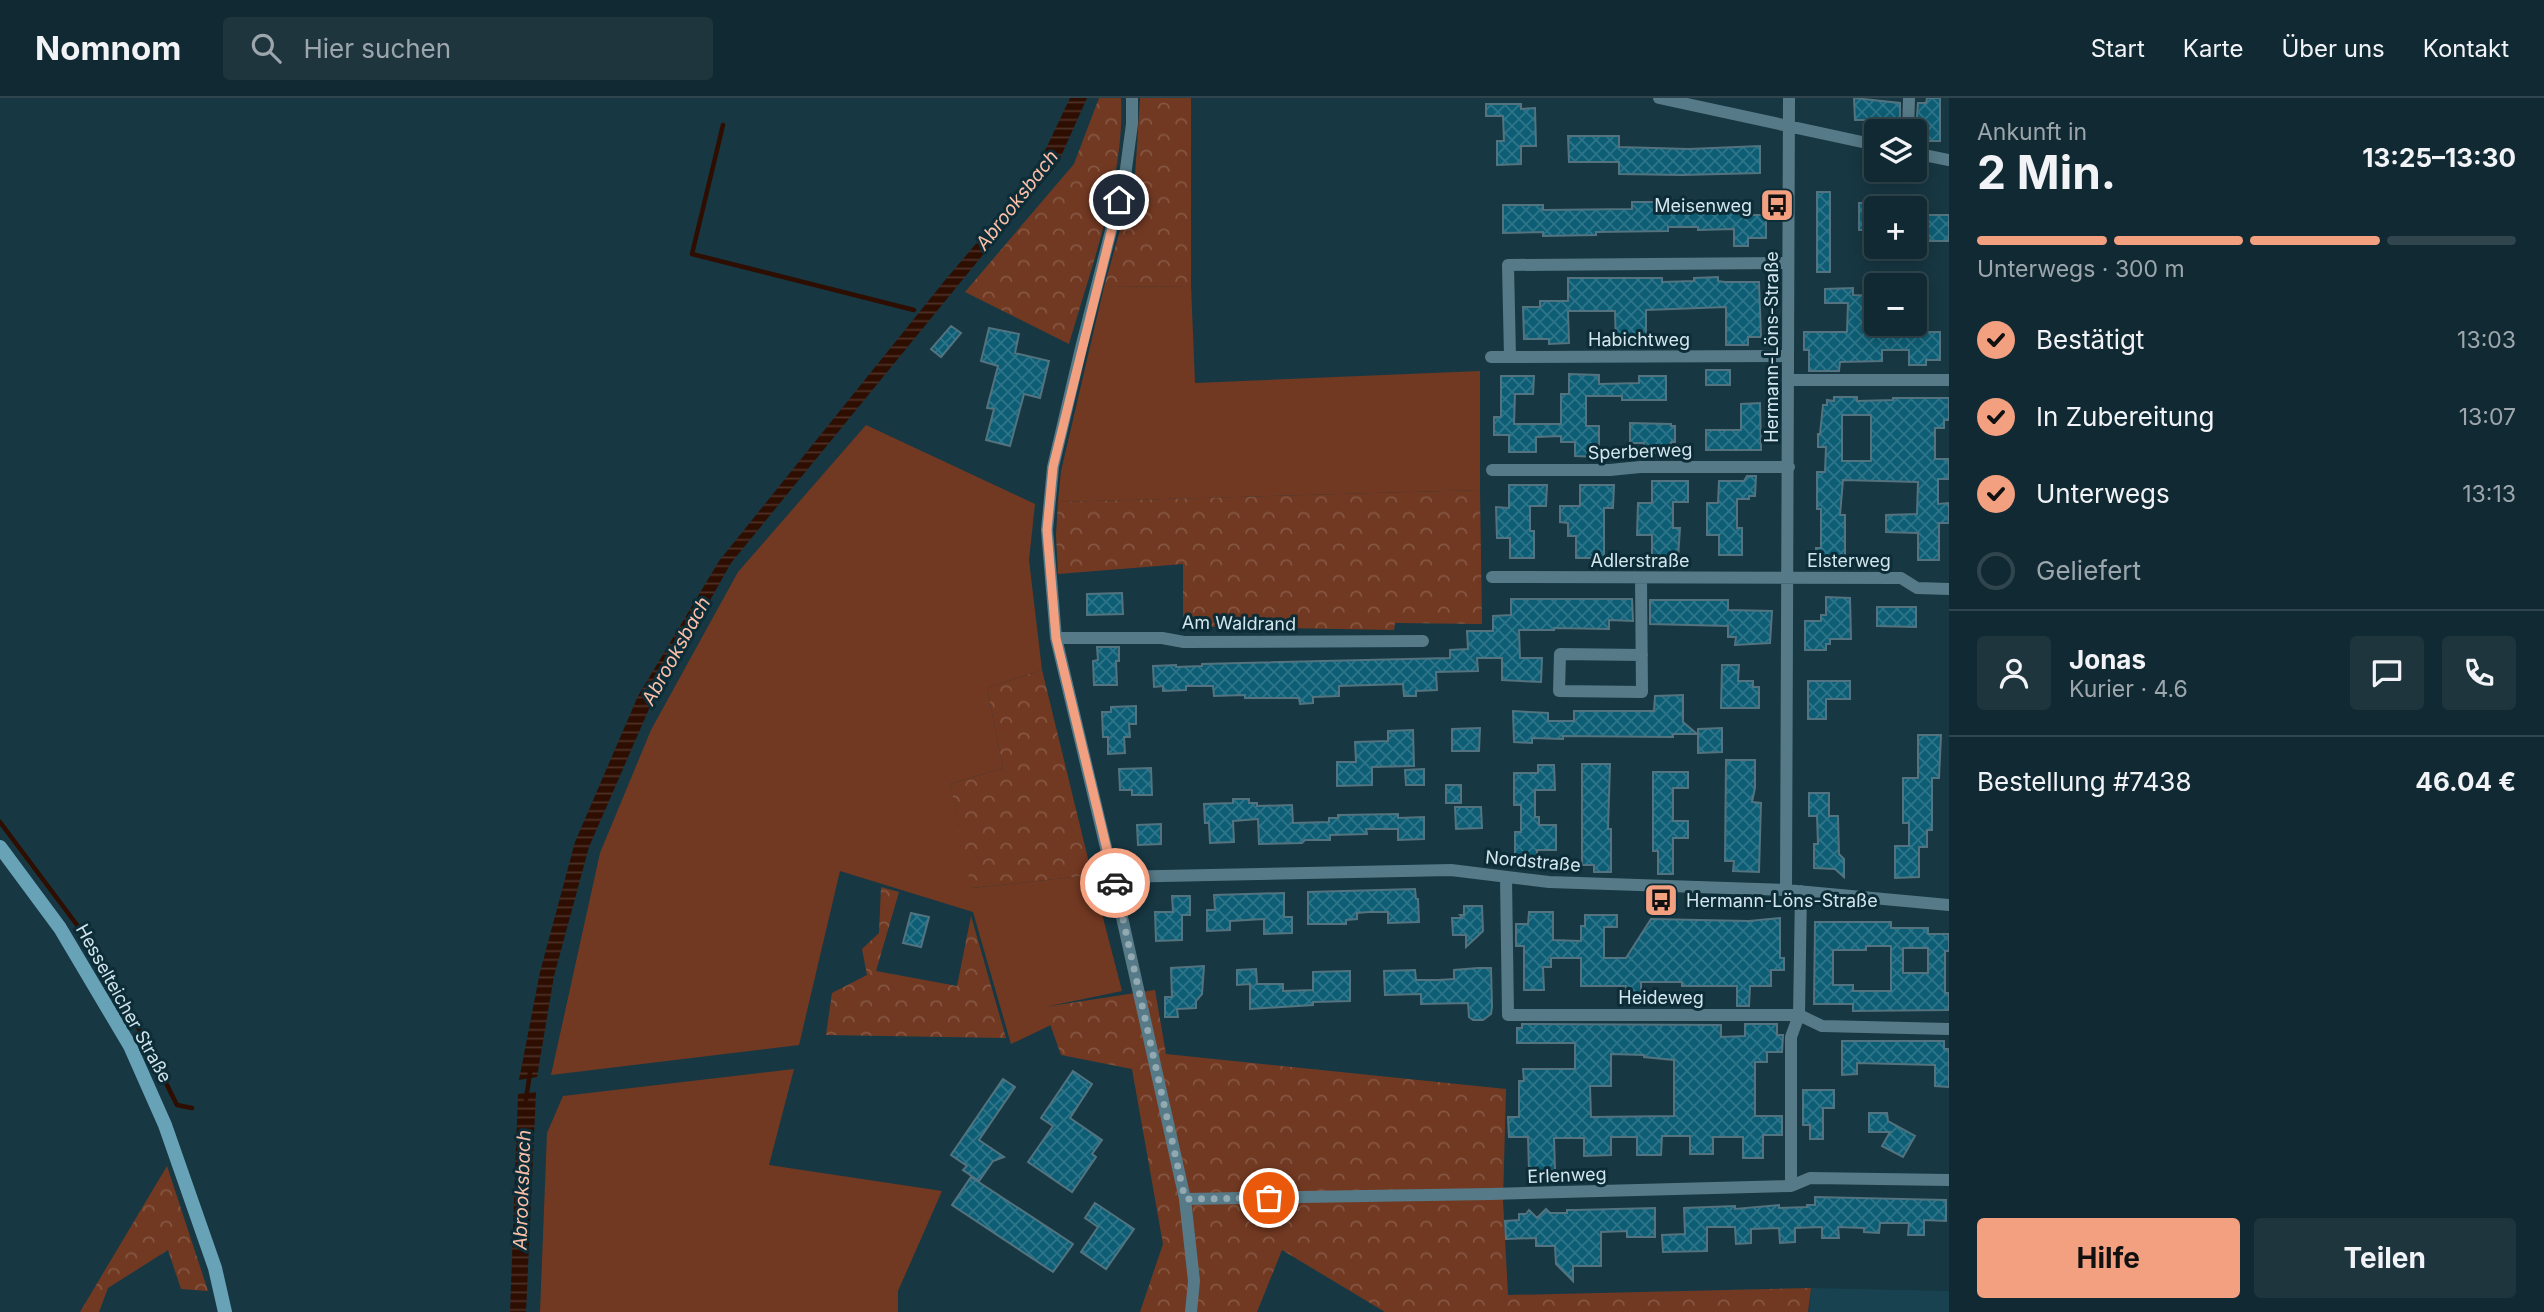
<!DOCTYPE html>
<html lang="de">
<meta charset="utf-8">
<style>
:root{--surface:#112932;--page:#1e353e;--text:#f1f3f6;--muted:#9ca6ac;--line:#30454d;--accent:#f2a080}
body{margin:0;font-family:Inter,sans-serif;background:var(--page);color:var(--text);height:100vh;display:flex;flex-direction:column;font-size:26px;white-space:nowrap}
*{box-sizing:border-box;margin:0}
p{font-size:23px;color:var(--muted)}
.icon{flex:none;width:38px;height:38px;fill:none;stroke:currentColor;stroke-width:2;stroke-linecap:round;stroke-linejoin:round}
.map{position:relative;flex:1;overflow:hidden}
.details{display:flex;flex-direction:column;background:var(--surface);width:595px}
.details>*{flex:none}
.tools{position:absolute;left:1864px;top:21px;display:grid;gap:14px}
.tools a{display:grid;place-items:center;width:63px;height:63px;border-radius:7px;background:var(--surface);box-shadow:0 4px 18px #0003,0 0 0 2px var(--line);font-size:35px}
.pin{position:absolute;display:grid;place-items:center;width:60px;height:60px;color:#fff;margin:-30px;border:4px solid #fff;border-radius:50%;box-shadow:0 2px 7px #0007}
.courier{position:absolute;display:grid;place-items:center;width:70px;height:70px;margin:-35px;border:5px solid #f2a080;border-radius:50%;background:#fff;color:#222;box-shadow:0 2px 9px #0007}
.head em{font-style:normal;font-weight:700}
.head div{display:flex;flex-direction:column-reverse}
.head{display:flex;align-items:center;justify-content:space-between;height:119px;padding:0 28px}
h1{font-size:46px;font-weight:700;line-height:52px}
.bar{display:grid;grid-template-columns:repeat(4,1fr);gap:10px 7px;align-content:center;height:84px;padding:0 28px}
.bar i{height:9px;border-radius:5px;background:var(--line)}
.bar .selected{background:var(--accent)}
.bar p{grid-column:span 4}
.line{display:flex;align-items:center;gap:18px;padding:0 28px;border-top:2px solid var(--line)}
.line div{flex:1}
.round{display:grid;place-items:center;flex:none;width:74px;height:74px;border-radius:7px;background:var(--page)}
ol{padding:0 28px;list-style:none}
li{display:flex;align-items:center;gap:21px;height:77px}
li p{margin-inline-start:auto}
li .icon{padding:7px;border-radius:50%;background:var(--accent);color:#111;stroke-width:4}
li:last-child{color:var(--muted)}
li i{width:38px;height:38px;border:4px solid var(--line);border-radius:50%}
.cta{display:flex;gap:14px;margin-top:auto;padding:14px 28px}
.cta a{flex:1;height:80px;border-radius:7px;background:var(--accent);color:#111;font-size:28px;font-weight:700;line-height:80px;text-align:center}
.cta a+a{background:var(--page);color:var(--text)}
header{display:flex;align-items:center;gap:42px;box-sizing:border-box;height:98px;padding:0 35px;background:var(--surface);border-bottom:2px solid var(--line)}
header strong{font-size:33px}
nav{display:flex;gap:38px;margin-inline-start:auto;font-size:24px}
.search{width:490px;height:63px;background:var(--page);display:flex;align-items:center;gap:18px;box-sizing:border-box;padding:0 24px;border-radius:7px;color:var(--muted);font-size:26px}
main{display:flex;flex:1;min-height:0}
.map>svg:first-child{display:block}
</style>
<header>
<strong>Nomnom</strong>
<div class="search"><svg class="icon" aria-label="search" viewBox="0 0 24 24"><circle cx="10" cy="10" r="6"/><path d="M15 15l6 6"/></svg>Hier suchen</div>
<nav><a>Start</a><a>Karte</a><a>Über uns</a><a>Kontakt</a></nav>
</header>
<main>
<div class="map">
<svg width="1949" height="1214" viewBox="0 0 1949 1214">
<defs>
<pattern id="forest-crowns" width="20" height="18" patternUnits="userSpaceOnUse" patternTransform="scale(1.75)"><rect width="20" height="18" fill="#723922"/><path d="M2 6a3 3 0 1 1 6 0M12 15a3 3 0 1 1 6 0" fill="none" stroke="#855642"/></pattern>
<pattern id="water-rules" width="6" height="5" patternUnits="userSpaceOnUse" patternTransform="scale(1.75)"><rect width="6" height="5" fill="#2f0e02"/><path d="M0 2.5h6" fill="none" stroke="#4c3127"/></pattern>
<pattern id="building-cross-hatch" width="8" height="8" patternUnits="userSpaceOnUse" patternTransform="scale(1.75)"><rect width="8" height="8" fill="#0d5e75"/><path d="M0 0l8 8M0 8l8-8" fill="none" stroke="#2f7589"/></pattern>
</defs>
<rect width="100%" height="100%" fill="#173742"/>
<path fill="#184250" d="M1811,1190L1949,1193V1214H1809Z"/>
<path fill="#723922" d="M1191,188L1195,285L1480,273V392L1058,404L1061,373L1104,189Z
M866,327L1035,406L1029,462L1042,572L987,590L1003,670L950,686L972,790L1092,777L1122,893L1045,909L1051,927L1011,946L973,814L840,773L799,947L551,977L600,755L651,632L738,474Z
M794,971L769,1067L942,1093L898,1193V1214H540L547,1035L563,998Z"/>
<path fill="url(#forest-crowns)" d="M1099,0H1121C1125,80 1091,169 1069,246L965,194L1074,66Z
M1140,0H1191V188L1104,189L1135,79Z
M1480,392L1482,526L1395,525L1394,532L1183,528V466L1058,476L1056,437L1058,404Z
M1042,572L1092,777L971,790L950,686L1003,670L987,590Z
M881,789L899,794L876,873L957,888L971,818L1006,940L826,937L832,895L867,877L862,851L879,835Z
M1155,892L1166,956L1506,991L1503,1103L1508,1197L1811,1190L1808,1214H1385L1282,1152L1257,1214H1140L1163,1146L1132,971L1061,957L1044,909Z
M167,1068L208,1193L181,1191L168,1152L108,1190L99,1214H80Z"/>
<path fill="url(#water-rules)" d="M1070,0H1087L1058,65L731,465L649,611L589,749L554,878L537,979L519,982L540,874L575,744L638,598L719,463L946,181L1032,80Z
M536,994L526,1214H510L518,996Z"/>
<g fill="none" stroke-linecap="round" stroke-linejoin="round">
<path stroke="#2f0e02" stroke-width="4.5" d="M723,27L692,156L914,212
M0,724L77,827L135,923L177,1007L192,1010
M526,1001L530,975"/>
</g>
<path fill="url(#building-cross-hatch)" stroke="#52737f" stroke-width="2" fill-rule="evenodd" d="M1854,0L1900,5V22H1855Z
M1927,0H1940V43H1915L1918,5H1926Z
M1486,6H1521V11L1535,10L1536,48H1521V66L1497,67V43H1504L1503,18H1486Z
M1568,38H1619V49L1689,51L1760,48V75L1682,77L1619,76V64H1569Z
M1817,94H1830V174H1817Z
M1632,104H1659V107H1698V111L1747,110V117H1766V140H1748V148H1734V131L1698,132V129H1668V133L1596,134V137L1543,138V134L1503,135V107H1543V112L1632,111Z
M1859,105H1876V132H1859Z
M1914,117H1949V143H1914Z
M1718,179V183L1725,184H1759L1761,239H1748V247H1726V209L1646,212V248L1616,249L1615,213H1568L1569,245L1549,246V241H1524L1523,209H1540V203H1568V180H1662V184L1694,183V180Z
M1853,190V197L1875,198V226H1887V234H1940V262H1926V267H1909V252H1882V263L1840,264L1839,273H1809V252H1804V234H1847L1848,205H1825V191Z
M951,228L961,235L941,259L931,251Z
M989,230L1019,236L1015,255L1049,263L1040,300L1024,296L1010,348L986,342L994,311L987,310L998,268L981,263Z
M1706,272H1730V287H1706Z
M1569,276L1599,277V286L1639,285V278H1666V302H1622V298H1586V328H1599V359L1575,358V344H1561V338L1536,339V354H1509V337H1494V319H1501V278H1534L1533,296H1515L1514,326H1561V296H1569Z
M1834,299H1857V303L1893,302V300H1949V322H1944V330H1935V361H1949V381H1938V406L1949,405V425H1939V462H1918V435L1886,434V417L1917,416L1918,384L1843,382L1840,417H1845V461H1830V465H1816V450H1821V411H1817V374H1825L1826,349H1818V336H1820L1823,307H1827V302L1834,303ZM1842,317H1871V363H1842Z
M1760,305L1761,352H1706V332H1741V306Z
M1630,325L1671,326V328H1675V344H1671V355H1644V345H1630Z
M1747,378H1756L1755,398H1749V401H1737V430H1742V457H1719V437H1707V405H1718L1719,383H1744Z
M1652,383H1688V404H1673V430H1680L1678,460H1652V437H1637L1638,405H1652Z
M1509,387H1547L1546,408H1530V433H1534V460H1510V440H1497L1496,409L1509,410Z
M1580,387H1614L1613,410H1604V460H1576V438H1568V425L1560,424V408H1580Z
M1122,495L1123,516L1087,517V496Z
M1826,499L1850,500L1851,541H1830V546H1826V552H1805V523H1821V517H1826Z
M1511,501H1632L1633,523L1609,522V531L1554,530V532H1519L1520,560H1542L1541,584L1502,582V560H1477L1478,573L1436,574L1437,592L1416,593V598H1404L1403,586L1339,588V598L1313,599V605L1300,606L1299,600H1245V597L1214,598L1213,588H1186V592L1163,593V588L1154,589L1153,568L1176,567V569L1202,568V566L1450,560V552L1468,551L1467,533H1493V518L1511,517Z
M1650,502H1728V512L1772,513L1770,545L1735,547L1736,539H1728V528L1650,526Z
M1877,509H1916V529L1877,528Z
M1097,549H1119V563H1116L1117,587H1094L1093,563L1098,562Z
M1722,567H1739L1738,583H1753V589H1759V610H1721Z
M1808,583H1850V601H1826V621H1808Z
M1683,597V624L1697,636H1673V639L1563,638V641L1532,640V645L1514,644L1513,613L1548,615V623H1574V613H1654L1655,598Z
M1136,608V626H1129L1130,639H1124L1125,655L1108,656V639H1103L1102,614H1111V609Z
M1480,630L1479,653H1452V631Z
M1722,630V654L1698,655V631Z
M1413,632L1414,668L1372,669V687L1337,688V664H1356L1355,644L1388,643V633Z
M1918,637H1941L1939,680H1932V732H1927V749H1919V779L1895,780V748H1909V725H1903V680H1918Z
M1726,662H1755V690L1752,704L1761,705L1759,774L1733,773L1734,763H1725Z
M1582,666H1610L1608,731H1611V774H1594V767H1582Z
M1538,667H1554L1555,692H1535V719H1539V727H1556V752H1537V763H1515V734H1521V707H1514V675H1538Z
M1151,670L1152,697H1132V692H1120L1119,671Z
M1424,671V687H1406L1405,672Z
M1653,674H1688V690H1673V723H1688V740H1673V776H1658V753H1653Z
M1446,687H1461V705H1446Z
M1809,695H1829V718H1838L1839,756L1844,761V779L1835,771L1814,770V746H1818L1817,718H1809Z
M1233,701H1249V705H1257V708L1292,707L1293,725L1329,724V720H1338V717L1398,716V720L1424,719V741L1398,742V731H1366L1367,736L1330,737V742H1305L1302,745L1259,746L1258,721L1233,723L1234,744L1210,745L1209,725H1205L1204,706L1233,705Z
M1455,709H1481L1482,730L1456,731Z
M1161,726V746L1138,747L1137,727Z
M1415,791L1416,801H1418L1419,824L1388,825V814H1369L1357,815V821L1346,822V826H1308V794Z
M1284,795V819H1292V835L1264,836V821L1230,823V832L1207,833V812H1215L1214,797Z
M1172,798H1190V817H1182V842L1156,843L1155,814H1173Z
M1464,808H1482L1483,833L1466,849V837H1453L1452,820H1462L1460,817H1464Z
M1529,814H1553V842L1581,843V828H1585V817H1617V829H1604V860H1626L1651,821L1749,823L1780,820V860H1784V872H1771V888H1750L1749,908H1737V888H1682V884H1641V895L1626,896V888H1581V860H1551V869H1543L1544,892H1524V848H1516V826H1528Z
M911,815L929,819L921,849L903,845Z
M1815,824H1891V830H1928V836H1949V853H1945V895H1949V912L1853,913V906H1814ZM1866,848H1891V893H1853V887H1833V852H1866ZM1903,850H1928V875H1903Z
M1204,868L1202,896L1196,903V910L1177,911L1178,919H1165V899H1172L1171,870Z
M1478,870H1491L1492,909L1491,916L1483,922H1473L1469,919L1468,905L1421,906V896L1385,897L1384,873L1415,872L1416,882H1438L1454,881V872Z
M1256,871L1257,886H1283V893L1313,892V874L1350,873V903L1313,904V907L1250,911V886L1237,887V872Z
M1522,926L1721,927V939L1745,938V926H1777V937H1783L1782,954H1767V964H1755V1018H1782V1037H1763V1060H1743V1039H1713V1056H1690V1038H1662L1661,1057H1637V1039H1611V1057L1584,1058V1040H1554L1555,1072L1529,1073L1528,1039H1509L1508,1019H1519V983H1524L1523,971H1575V945H1517V930H1522ZM1611,956L1644,957V959L1674,962V1018L1591,1019L1590,988H1611Z
M1842,943H1944V951H1949V989L1935,988V967L1857,965V976L1842,977Z
M1073,973L1092,986L1070,1020L1102,1042L1092,1056L1096,1059L1072,1094L1028,1064L1053,1028L1041,1020Z
M1003,981L1015,989L979,1042L1004,1059L993,1063L979,1083L963,1072L967,1068L951,1057Z
M1803,992H1834V1010H1823V1041H1810V1027H1803Z
M1869,1015H1887L1888,1023L1915,1038L1903,1059L1882,1048L1890,1034H1869Z
M971,1079L1073,1146L1053,1174L952,1107Z
M1815,1099L1946,1102V1123L1924,1122V1137H1908L1909,1125H1880L1879,1135L1864,1134V1130L1838,1129L1839,1140H1822V1129L1795,1130V1144L1780,1145L1779,1130L1751,1131V1145L1736,1146L1735,1129H1707V1153L1663,1154L1662,1137L1685,1136L1684,1110L1735,1108V1111L1779,1107V1110L1807,1109V1107H1815Z
M1095,1105L1134,1131L1106,1171L1081,1154L1098,1129L1085,1120Z
M1655,1110V1139H1627V1133L1601,1134V1168H1573V1183L1556,1166L1555,1148H1536V1140L1506,1141L1505,1123L1519,1122V1116H1526L1529,1112L1537,1120L1546,1111L1550,1115H1567V1112H1575Z"/>
<g fill="none" stroke-linecap="round" stroke-linejoin="round">
<path stroke="#567a87" stroke-width="12" d="M1132,0V26L1125,78L1081,250L1053,369L1047,432L1056,540L1113,779L1185,1101L1194,1183L1191,1214
M1659,0L1876,47
M1908,33L1909,0
M1914,55L1949,62
M1491,259L1788,258
M1510,259L1508,167L1788,165
M1788,282H1949
M1492,372H1610L1640,369H1789
M1492,479L1901,480L1917,490L1949,491
M1641,480L1642,594L1559,593L1560,556L1642,557
M1056,540H1162L1184,544L1423,543
M1113,779L1451,772L1549,784L1786,792L1949,807
M1506,780L1508,917H1799L1822,928L1949,931
M1786,792L1789,0
M1791,1088V939L1799,917L1801,793
M1185,1101L1491,1096L1791,1088L1810,1080L1949,1082"/>
<path stroke="#68a2b7" stroke-width="14" d="M0,749L60,830L130,948L165,1027L215,1170L225,1214"/>
</g>
<g fill="none" stroke-linecap="round" stroke-linejoin="round">
<path stroke="#92a9b1" stroke-width="7" stroke-dasharray="0 12.6" d="M1115,785L1185,1101L1269,1100"/>
<path stroke="#f2a080" stroke-width="9" d="M1115,785L1056,540L1047,432L1053,369L1119,102"/>
</g>
<defs>
<g id="bus-square" transform="scale(1.75)"><rect x="-9" y="-9" width="18" height="18" rx="4" fill="#f2a080" stroke="#0c2d37"/><path d="M-5-6H5V4H4V6H2V4H-2V6H-4V4H-5ZM-3.5-4V0h7V-4ZM-3.5 1.2v1.5H-2V1.2ZM2 1.2v1.5H3.5V1.2Z" fill="#111"/></g>
</defs>
<g fill-rule="evenodd">
<use href="#bus-square" x="1777" y="107"/>
<use href="#bus-square" x="1661" y="802"/>
</g>
<g text-anchor="middle" dominant-baseline="central" stroke-width="6" stroke-linejoin="round" paint-order="stroke">
<g font-size="18" fill="#d4e6ed" stroke="#0c2d37" text-anchor="end">
<text x="1752" y="107">Meisenweg</text>
<text x="1686" y="802" text-anchor="start">Hermann-Löns-Straße</text>
</g>
<g font-size="18" fill="#d4e6ed" stroke="#0c2d37">
<text x="1639" y="241">Habichtweg</text>
<text transform="translate(1771 249) rotate(-90)">Hermann-Löns-Straße</text>
<text transform="translate(1640 353) rotate(-2)">Sperberweg</text>
<text x="1640" y="462">Adlerstraße</text>
<text x="1849" y="462">Elsterweg</text>
<text transform="translate(1239 525) rotate(1)">Am Waldrand</text>
<text transform="translate(1533 763) rotate(5)">Nordstraße</text>
<text x="1661" y="899">Heideweg</text>
<text transform="translate(124 905) rotate(61)">Hesselteicher Straße</text>
<text transform="translate(1567 1077) rotate(-2)">Erlenweg</text>
</g>
<g font-size="19" font-style="italic" fill="#fcbfa7" stroke="#0c2d37">
<text transform="translate(1017 102) rotate(-52)">Abrooksbach</text>
<text transform="translate(676 553) rotate(-61)">Abrooksbach</text>
<text transform="translate(522 1092) rotate(-88)">Abrooksbach</text>
</g>
</g>
</svg>
<div class="tools">
<a><svg class="icon" aria-label="layers" viewBox="0 0 24 24"><path d="M12 4l9 5-9 5-9-5zM3 14l9 5 9-5"/></svg></a>
<a>+</a>
<a>−</a>
</div>
<div class="pin" style="left:1269px;top:1100px;background:#ea580c"><svg class="icon" aria-label="bag" viewBox="0 0 24 24"><path d="M5 8h14l-1 12H6zM9 8a3 3 0 0 1 6 0"/></svg></div>
<div class="pin" style="left:1119px;top:102px;background:#1f2937"><svg class="icon" aria-label="home" viewBox="0 0 24 24"><path d="M3 11l9-7 9 7M6 9v11h12V9"/></svg></div>
<div class="courier" style="left:1115px;top:785px"><svg class="icon" aria-label="car" viewBox="0 0 24 24"><path d="M5 17H2v-5l4-1 3-4h7l3 4 3 1v5h-3M9 17h6M6 11h13"/><circle cx="7" cy="17" r="2"/><circle cx="17" cy="17" r="2"/></svg></div>
</div>
<section class="details">
<div class="head"><div><h1>2 Min.</h1><p>Ankunft in</p></div><em>13:25–13:30</em></div>
<div class="bar"><i class="selected"></i><i class="selected"></i><i class="selected"></i><i></i><p>Unterwegs · 300 m</p></div>
<ol>
<li><svg class="icon" aria-label="check" viewBox="0 0 24 24"><path d="M5 12l5 5 9-10"/></svg>Bestätigt<p>13:03</p></li>
<li><svg class="icon" aria-label="check" viewBox="0 0 24 24"><path d="M5 12l5 5 9-10"/></svg>In Zubereitung<p>13:07</p></li>
<li><svg class="icon" aria-label="check" viewBox="0 0 24 24"><path d="M5 12l5 5 9-10"/></svg>Unterwegs<p>13:13</p></li>
<li><i></i>Geliefert</li>
</ol>
<div class="line" style="height:126px"><a class="round"><svg class="icon" aria-label="person" viewBox="0 0 24 24"><circle cx="12" cy="8" r="4"/><path d="M4 21q1-7 8-7t8 7"/></svg></a><div><b>Jonas</b><p>Kurier · 4.6</p></div><a class="round"><svg class="icon" aria-label="chat" viewBox="0 0 24 24"><path d="M4 5h16v11H9l-5 4z"/></svg></a><a class="round"><svg class="icon" aria-label="phone" viewBox="0 0 24 24"><path d="M5 4h4l2 5-3 2q2 4 5 5l2-3 5 2v4C11 20 4 13 5 4z"/></svg></a></div>
<div class="line" style="height:91px"><div>Bestellung #7438</div><b>46.04 €</b></div>
<div class="cta"><a>Hilfe</a><a>Teilen</a></div>
</section>
</main>
